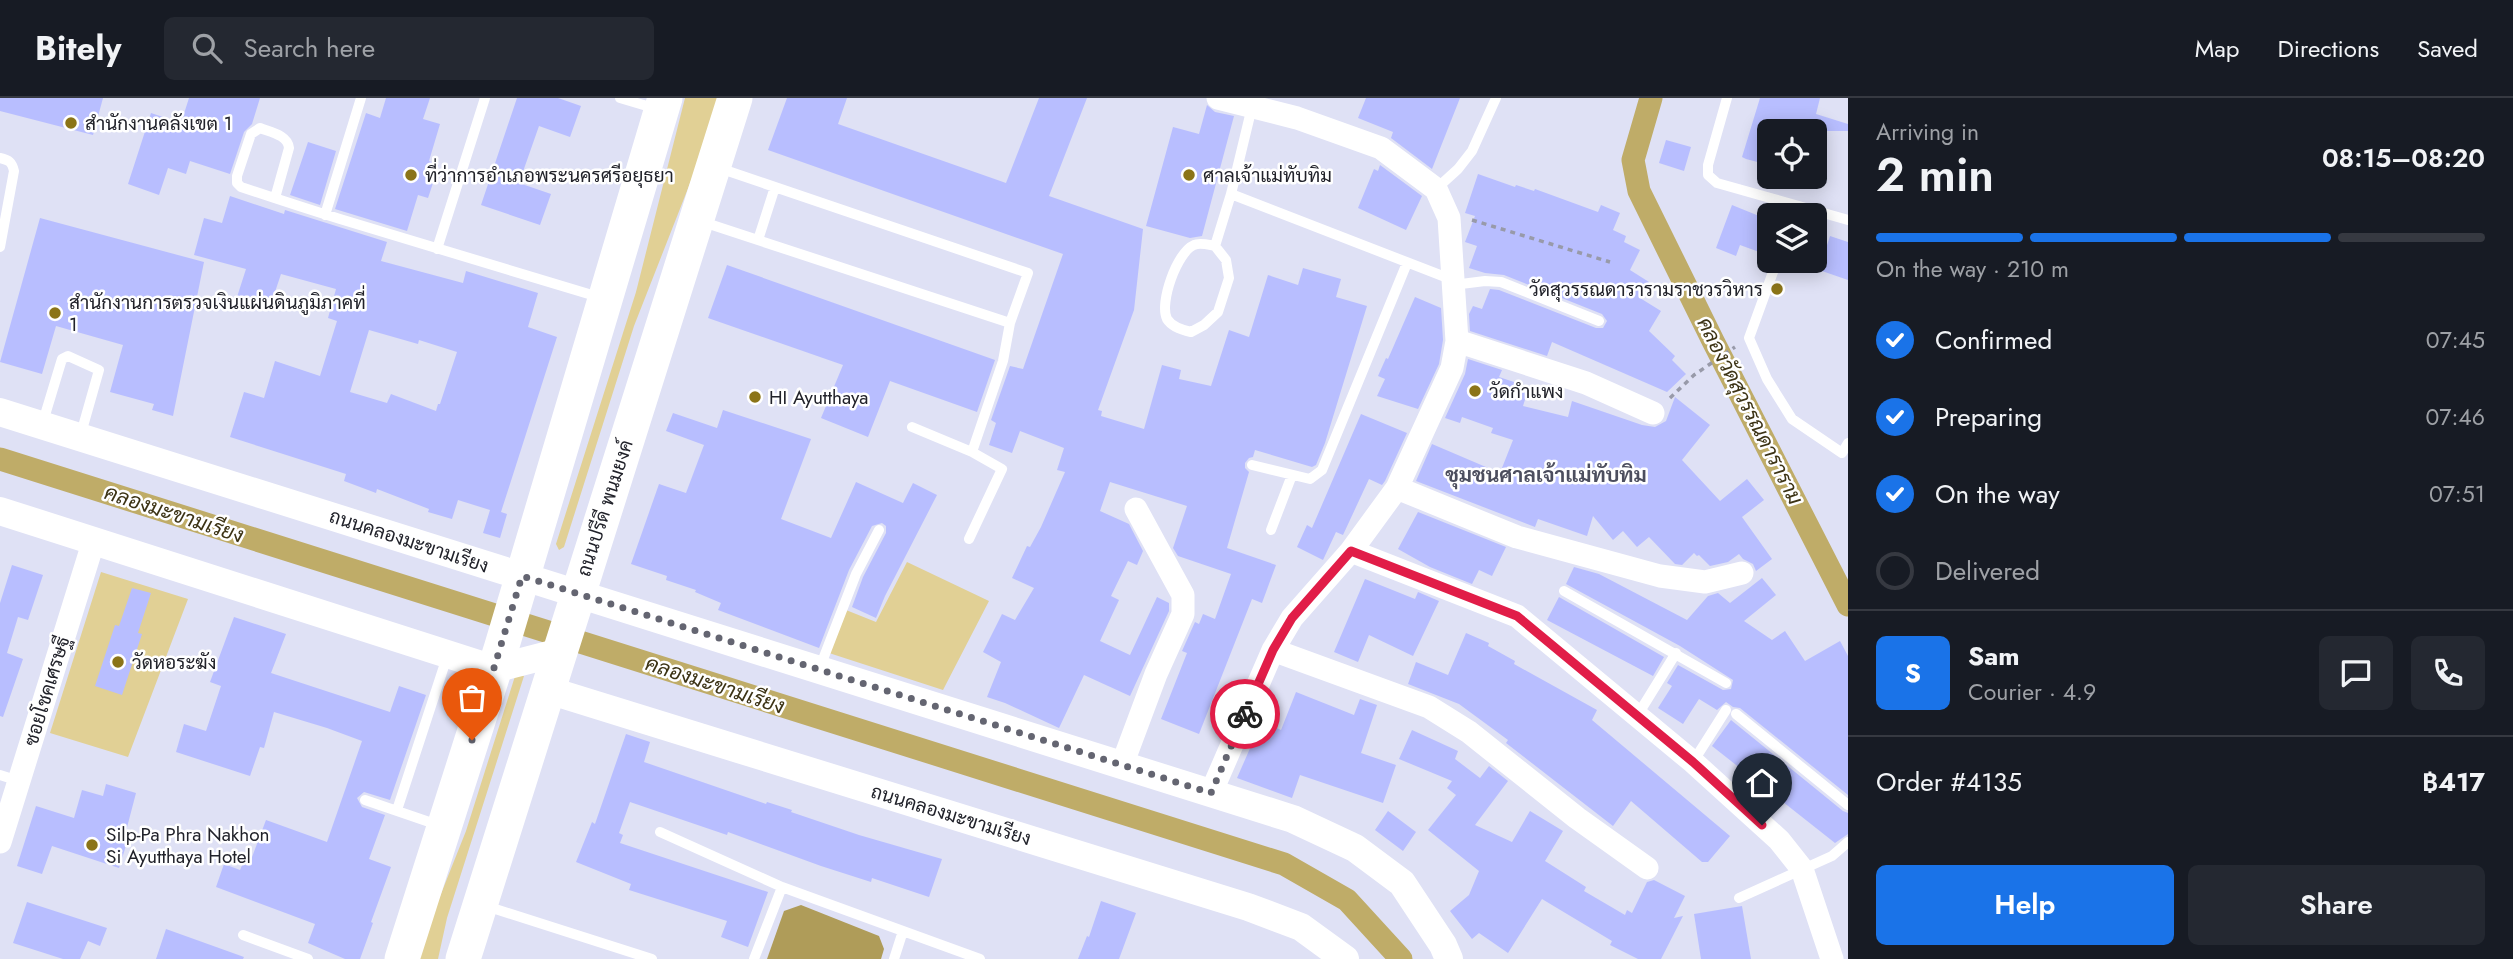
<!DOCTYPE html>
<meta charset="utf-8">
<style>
:root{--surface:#171b24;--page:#242831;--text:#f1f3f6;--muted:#9ea1a6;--line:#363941;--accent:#1a73e8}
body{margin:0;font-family:Jost,Sarabun,sans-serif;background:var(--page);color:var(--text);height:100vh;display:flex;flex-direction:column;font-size:26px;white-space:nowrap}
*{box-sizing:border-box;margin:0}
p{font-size:23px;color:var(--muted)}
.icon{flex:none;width:38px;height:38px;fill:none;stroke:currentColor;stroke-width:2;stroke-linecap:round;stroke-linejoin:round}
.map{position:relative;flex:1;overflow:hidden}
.panel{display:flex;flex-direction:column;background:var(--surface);width:665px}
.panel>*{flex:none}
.buttons{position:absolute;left:1757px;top:21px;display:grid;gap:14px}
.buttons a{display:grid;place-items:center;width:70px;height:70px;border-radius:10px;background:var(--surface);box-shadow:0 4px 18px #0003;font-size:35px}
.pin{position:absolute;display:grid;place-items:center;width:60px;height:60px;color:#fff;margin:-72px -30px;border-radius:50% 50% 50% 0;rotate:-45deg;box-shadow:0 0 7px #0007}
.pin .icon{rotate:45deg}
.courier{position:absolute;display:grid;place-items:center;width:70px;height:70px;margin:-35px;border:5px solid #e11d48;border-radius:50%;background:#fff;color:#222;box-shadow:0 2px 9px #0007}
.head em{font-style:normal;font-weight:600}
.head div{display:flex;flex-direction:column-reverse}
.head{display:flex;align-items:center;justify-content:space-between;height:119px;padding:0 28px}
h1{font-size:46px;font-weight:600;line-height:52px}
.bar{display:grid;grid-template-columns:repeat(4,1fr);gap:10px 7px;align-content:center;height:84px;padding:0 28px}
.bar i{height:9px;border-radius:5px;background:var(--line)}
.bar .active{background:var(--accent)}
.bar p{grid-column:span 4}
.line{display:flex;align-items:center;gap:18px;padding:0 28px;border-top:2px solid var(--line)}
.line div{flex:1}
.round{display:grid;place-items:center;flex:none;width:74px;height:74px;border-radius:10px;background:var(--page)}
ol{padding:0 28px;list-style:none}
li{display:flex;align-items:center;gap:21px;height:77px}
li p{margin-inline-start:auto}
li .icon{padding:7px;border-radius:50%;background:var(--accent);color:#fff;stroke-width:4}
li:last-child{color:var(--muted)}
li i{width:38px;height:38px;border:4px solid var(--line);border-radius:50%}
.action{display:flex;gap:14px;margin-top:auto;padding:14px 28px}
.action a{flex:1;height:80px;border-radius:10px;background:var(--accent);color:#fff;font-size:28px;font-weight:600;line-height:80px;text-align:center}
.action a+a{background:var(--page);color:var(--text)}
header{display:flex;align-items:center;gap:42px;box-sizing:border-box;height:98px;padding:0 35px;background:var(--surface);border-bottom:2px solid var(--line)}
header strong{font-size:33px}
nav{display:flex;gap:38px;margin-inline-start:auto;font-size:24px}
.search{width:490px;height:63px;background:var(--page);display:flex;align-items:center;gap:18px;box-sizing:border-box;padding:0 24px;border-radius:10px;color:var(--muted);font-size:26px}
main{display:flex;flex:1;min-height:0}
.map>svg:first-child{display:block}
</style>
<header>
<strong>Bitely</strong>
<div class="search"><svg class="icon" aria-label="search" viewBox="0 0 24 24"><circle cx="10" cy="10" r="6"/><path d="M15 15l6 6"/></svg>Search here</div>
<nav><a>Map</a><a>Directions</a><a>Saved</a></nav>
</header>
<main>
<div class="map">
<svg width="1848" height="861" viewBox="0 0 1848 861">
<rect width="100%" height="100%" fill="#dfe1f5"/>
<path fill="#e1d095" d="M685,0H718L696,70L634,228L564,449L559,452L556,446L636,194Z
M907,464L989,503L943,592L829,555L846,512L876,524Z
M101,474L188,501L128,659L50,635Z
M516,575L524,578L447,820L438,861H415L466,733Z"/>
<path fill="#af9c59" d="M801,807L879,838L884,851L881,861H767L784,813Z"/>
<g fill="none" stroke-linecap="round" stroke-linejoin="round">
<path stroke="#bfac68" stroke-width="23" d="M1651,0L1633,62L1639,93L1713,243L1848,507
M0,361L1284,766L1347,802L1401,861"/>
</g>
<path fill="#b8beff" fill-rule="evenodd" d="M0,0H103L93,37L0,13Z
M189,0H260L252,26L244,34L230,76L190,63L186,76L168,70L159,97L128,86L151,15L181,25Z
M386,0H430L423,21L440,26L429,63L439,67L428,100L418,97L407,133L335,111L366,15L380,20Z
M517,0H558L581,8L570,39L539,28L519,85L551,96L540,127L481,107Z
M787,0H847L838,26L1006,85L1039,0H1087L1049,98L1143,131L1134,212L1098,312L1102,313L1101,318L1144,331L1162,267L1181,272L1179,281L1211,288L1229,232L1249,239L1268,177L1298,187L1303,170L1341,181L1336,199L1367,208L1325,345L1316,367L1312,369L1255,352L1253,359L1249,360L1245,365V370L1249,374L1227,450L1276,467L1262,505L1252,501L1199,636L1161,621L1187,555L1182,553L1195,524L1199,526L1203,516L1215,521L1231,476L1178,458L1173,450L1187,408L1110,384L1100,413L1129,426L1143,453L1137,467L1128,463L1111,498L1119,502L1100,543L1130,557L1157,499L1169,505V513L1130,598L1084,577L1059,630L1005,605L987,599L1001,564L983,554L1002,516L1015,522L1034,490L1012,480L1027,448L1030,449L1041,429L1065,374L1057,372L1064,350L1046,343L1020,333L1012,355L989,347L996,325L991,322L1010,268L1023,271L1063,156L768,52Z
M1366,0H1460L1432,71L1391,40L1393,34L1358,20Z
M1760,0H1820L1816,16L1848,26V33H1769V67L1746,61L1742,59Z
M1207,7L1215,14L1234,18L1202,138L1190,140L1146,128L1173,29L1199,36Z
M1666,42L1691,49L1684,73L1659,65Z
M308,44L336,53L320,107L290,97Z
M1380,67L1422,98L1406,132L1358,110L1374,71L1378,73Z
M1478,76L1515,89L1516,87L1534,93L1535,91L1598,114L1601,107L1620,115L1613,132L1626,138L1624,144L1640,152L1630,172L1649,184L1640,200L1661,213L1649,233L1675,258L1672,262L1686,276L1667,294L1552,244L1547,258L1470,233L1469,216L1473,208L1482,211L1490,191L1499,192L1596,230H1603L1607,223L1602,216L1504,177L1485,175L1469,170L1477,148L1465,144L1475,118L1465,115Z
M230,98L284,116L285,112L387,144L381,163L463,185L466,173L538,195L528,229L557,239L501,414L507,416L500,440L483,435L490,412L458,402L452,421L428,414L429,411L377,391L376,395L344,383L346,376L230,339L244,294L264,300L275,263L320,278L337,223L328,220L336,191L281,176L270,209L237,199L246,171L194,157L204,120L222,125ZM369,232L418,246L419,242L457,254L440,306H438L436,313L391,296L387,305L350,294Z
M1732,107L1769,122V136L1762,155L1740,147L1736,158L1716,150Z
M40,120L204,164L173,318L152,312L154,306L110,294L123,247L56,228L42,276L0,264Z
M1830,138L1848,144V182L1819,172Z
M727,167L995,262L977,314L890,283L868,339L821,320L843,267L708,220Z
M1415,199L1441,210L1443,242L1439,266L1418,311L1377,298L1385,281L1378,278L1386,260L1388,261Z
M1468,261L1502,272L1499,279L1529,289L1523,308L1568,319L1572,303L1642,327L1655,329L1666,323L1675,299L1710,327L1682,362L1720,403L1747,381L1764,402L1742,419L1772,461L1756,473L1753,466L1743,461L1739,456L1728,464L1710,468L1699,457L1697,458L1694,455L1682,467L1675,466L1649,439L1637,449L1623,433L1613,442L1593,418L1587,438L1538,421L1535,429L1416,383L1432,346L1500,375L1513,342L1491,335L1493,330L1462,319L1460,325L1445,320L1465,276Z
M723,312L811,341L781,421L831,440L856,384L903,405L913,385L937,397L885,498L876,520L852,509L863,479L886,435V428L882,425L872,428L849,472L819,550L718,512L721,505L695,494L696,492L666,482L667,478L631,466L659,386L686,395L704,347L666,333L673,315L717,330Z
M1361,316L1407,335L1385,383L1382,387L1369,381L1343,437L1336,434L1323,462L1297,449L1307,427L1312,430Z
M1418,414L1506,449L1492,478L1479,472L1472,486L1430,469L1398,451Z
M12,467L43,477L28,522L18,519L7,555L23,561L3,619L0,618V505Z
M1574,469L1599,476L1687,522L1708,498L1718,495L1730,505L1762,480L1776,497L1744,523L1772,542L1785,533L1805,563L1840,543L1848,558V697L1740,610L1733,609L1726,604L1717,612L1699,601L1683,626L1658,610L1672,588L1667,585L1678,567L1723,592L1731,591L1733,582L1680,548L1566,486Z
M1365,481L1415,501L1418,494L1439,503L1413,558L1369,537L1358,564L1334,554Z
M132,490L151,495L138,535L142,536L122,597L95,588L115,527L119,528Z
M1559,499L1664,559L1653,578L1547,522Z
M234,519L286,536L271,575L390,614L399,588L426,597L390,702L364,694L357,700L362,709L385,717L369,761L391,769L371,824L373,825L360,861H345L308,845L315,826L216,789L224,766L240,772L243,765L249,767L266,722L327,744L362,643L327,630L274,614L264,650L260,649L250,678L176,654L184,626L206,633L221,588L210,584Z
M1466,535L1489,545L1488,548L1515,563L1514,566L1597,612L1592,622L1730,738L1708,764H1702L1631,703L1613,728L1506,645L1508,642L1459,606L1408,586L1416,564L1448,577Z
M1296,594L1354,617L1360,601L1377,607L1361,655L1396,667L1383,705L1300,677L1292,700L1237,680L1262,623L1281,632Z
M1731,622L1843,713L1848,715V736L1835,745L1712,648Z
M1412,632L1458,653L1455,661L1480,680L1489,668L1508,683L1475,727L1512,744L1530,713L1563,733L1545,763L1586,789L1584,793L1625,817L1627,812L1632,815L1647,784L1654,782L1685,798L1674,820L1683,818L1661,861H1638L1610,847L1612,843L1542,801L1508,855L1479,835L1472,841L1450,813L1469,797L1479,773L1428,732L1456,697L1447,690L1452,683L1399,661Z
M626,636L650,644L644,664L766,706L767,704L792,712L791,714L859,737L942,761L929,799L872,780L871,784L821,768L728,734L727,737L630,704L619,735L623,737L620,745L768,794L748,849L721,839L727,823L629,792L631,786L576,764L592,724L595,726Z
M106,686L136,695L125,737L129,738L119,770L52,748L42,776L17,768L36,708L74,720L82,692L103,698Z
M1388,713L1416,734L1403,753L1375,732Z
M1101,803L1136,815L1119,861H1078L1087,838L1089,839Z
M27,804L107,830L100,848L88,843L80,861H63L13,845Z
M1742,808L1751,861H1701L1694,816Z
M166,831L244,859L243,861H156Z"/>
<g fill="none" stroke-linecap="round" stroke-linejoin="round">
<path stroke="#989aa9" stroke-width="3.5" stroke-dasharray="5 5" stroke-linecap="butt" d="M1472,122L1610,164
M1670,300L1694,277L1735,249"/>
<path stroke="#fff" stroke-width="10" d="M620,0L657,11
M1727,0L1708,67V77L1717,85L1848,122
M1252,9L1231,96L1453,182
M0,60C9,62 12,64 14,73L0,149
M1436,91L1458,71L1472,53L1496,0
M275,100L289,50C288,37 270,34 260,30L251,36L237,78V85L241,89C274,100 307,111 340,121L602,200
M325,117L361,0
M700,123L1010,225L1028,175L719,70
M758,142L775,89
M1215,148L1226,162L1229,180L1218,214L1204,227L1191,234C1182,232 1172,229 1167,221C1159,205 1177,154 1194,147C1200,144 1209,147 1215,148L1231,96
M437,151L485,0
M1777,163L1749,240L1767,281L1792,321L1842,355L1848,345
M1453,187L1485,183L1501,184L1599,223
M42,327L62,261L68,258L99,272L80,339
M912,329L972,354L1002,371L969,441
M972,354L1003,263L1010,225
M1252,367L1310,381L1322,372L1407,165
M1271,432L1292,377
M1564,493L1726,585
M820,569L856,476L879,432
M1736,616L1848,707
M1637,618L1676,555
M1693,664L1726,612
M0,677L19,683
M365,702L438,727
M397,712L447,559
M660,734L782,789
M1739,800L1832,758L1848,744
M483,807L652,861
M903,833L980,861
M243,837L308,861
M754,861L782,789L903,833L894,861"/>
<path stroke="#fff" stroke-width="23" d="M1457,243L1586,285L1653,315
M1397,390L1517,439L1660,478L1705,484L1742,475
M1351,453L1517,518L1693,664L1779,742L1802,771L1832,861
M1273,552L1429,609L1469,634L1577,720L1647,770
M1122,667L1156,576L1183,516V497L1136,411
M1211,695L1273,552L1292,520L1351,453L1397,390L1452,270L1457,243L1449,120L1436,91L1381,50L1297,20L1218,0
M0,744L94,442"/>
<path stroke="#fff" stroke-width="28" d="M0,314L1293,721L1355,750L1402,785L1443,847L1449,861
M0,413L494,571L560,554
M548,592L1248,809L1301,829L1345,861"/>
<path stroke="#fff" stroke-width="35" d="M402,861L501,551L665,0
M463,861L735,0"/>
</g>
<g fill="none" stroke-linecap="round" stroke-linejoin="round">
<path stroke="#646571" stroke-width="7" stroke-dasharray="0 12.6" d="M472,642L522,478L1211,695L1245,616"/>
<path stroke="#e11d48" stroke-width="9" d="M1245,616L1273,552L1292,520L1351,453L1517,518L1693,664L1762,727"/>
</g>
<g fill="#8b7418" stroke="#fff" stroke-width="2.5">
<circle cx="71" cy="25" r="7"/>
<circle cx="411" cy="77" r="7"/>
<circle cx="1189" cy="77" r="7"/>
<circle cx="1777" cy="191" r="7"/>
<circle cx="55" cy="215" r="7"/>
<circle cx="1475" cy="293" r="7"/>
<circle cx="755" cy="299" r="7"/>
<circle cx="118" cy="564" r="7"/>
<circle cx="92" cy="747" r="7"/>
</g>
<g text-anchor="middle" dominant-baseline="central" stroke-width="5" stroke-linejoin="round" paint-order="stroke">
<g font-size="19" fill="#21222a" stroke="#fff" text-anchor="start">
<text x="85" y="25">สำนักงานคลังเขต 1</text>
<text x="425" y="77">ที่ว่าการอำเภอพระนครศรีอยุธยา</text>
<text x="1203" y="77">ศาลเจ้าแม่ทับทิม</text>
<text x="1763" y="191" text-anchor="end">วัดสุวรรณดารารามราชวรวิหาร</text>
<text x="69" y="204">สำนักงานการตรวจเงินแผ่นดินภูมิภาคที่<tspan x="69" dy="22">1</tspan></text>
<text x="1489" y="293">วัดกำแพง</text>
<text x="769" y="299">HI Ayutthaya</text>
<text x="132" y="564">วัดหอระฆัง</text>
<text x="106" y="736">Silp-Pa Phra Nakhon<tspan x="106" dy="22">Si Ayutthaya Hotel</tspan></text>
</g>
<g font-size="19" fill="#21222a" stroke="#fff">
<text transform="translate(605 410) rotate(-72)">ถนนปรีดี พนมยงค์</text>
<text transform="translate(409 443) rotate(18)">ถนนคลองมะขามเรียง</text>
<text transform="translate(47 593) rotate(-73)">ซอยโชคเศรษฐี</text>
<text transform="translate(951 717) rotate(17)">ถนนคลองมะขามเรียง</text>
</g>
<g font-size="21" font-style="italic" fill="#3c3315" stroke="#fff">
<text transform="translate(1750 313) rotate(63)">คลองวัดสุวรรณดาราราม</text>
<text transform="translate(174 416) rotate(18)">คลองมะขามเรียง</text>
<text transform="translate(715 587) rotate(18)">คลองมะขามเรียง</text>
</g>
<g font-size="21" font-weight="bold" fill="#4c4e5e" stroke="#fff">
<text x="1546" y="377">ชุมชนศาลเจ้าแม่ทับทิม</text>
</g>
</g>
</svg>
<div class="buttons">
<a><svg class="icon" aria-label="locate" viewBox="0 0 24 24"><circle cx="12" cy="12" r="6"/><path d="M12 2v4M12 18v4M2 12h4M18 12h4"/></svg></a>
<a><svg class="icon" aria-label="layers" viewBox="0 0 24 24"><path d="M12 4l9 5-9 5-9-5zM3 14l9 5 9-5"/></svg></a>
</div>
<div class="pin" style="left:472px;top:642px;background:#ea580c"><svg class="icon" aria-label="bag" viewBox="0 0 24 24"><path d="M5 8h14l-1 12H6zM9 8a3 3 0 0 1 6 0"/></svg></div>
<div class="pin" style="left:1762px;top:727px;background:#1f2937"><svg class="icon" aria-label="home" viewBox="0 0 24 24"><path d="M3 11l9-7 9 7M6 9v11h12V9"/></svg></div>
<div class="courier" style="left:1245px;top:616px"><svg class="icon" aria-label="bike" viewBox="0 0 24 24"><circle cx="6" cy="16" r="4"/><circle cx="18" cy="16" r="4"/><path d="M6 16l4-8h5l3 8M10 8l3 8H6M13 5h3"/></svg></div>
</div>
<section class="panel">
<div class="head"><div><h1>2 min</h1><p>Arriving in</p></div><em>08:15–08:20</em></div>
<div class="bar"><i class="active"></i><i class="active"></i><i class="active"></i><i></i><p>On the way · 210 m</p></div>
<ol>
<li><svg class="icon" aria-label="check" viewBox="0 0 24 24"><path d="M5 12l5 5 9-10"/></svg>Confirmed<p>07:45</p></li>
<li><svg class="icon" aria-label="check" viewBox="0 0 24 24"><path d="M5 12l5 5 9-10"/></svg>Preparing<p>07:46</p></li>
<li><svg class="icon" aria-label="check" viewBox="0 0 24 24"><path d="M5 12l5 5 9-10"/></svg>On the way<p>07:51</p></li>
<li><i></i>Delivered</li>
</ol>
<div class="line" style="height:126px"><b class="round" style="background:var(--accent);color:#fff">S</b><div><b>Sam</b><p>Courier · 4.9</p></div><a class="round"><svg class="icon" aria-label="chat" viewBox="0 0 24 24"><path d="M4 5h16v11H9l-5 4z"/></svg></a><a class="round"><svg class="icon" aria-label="phone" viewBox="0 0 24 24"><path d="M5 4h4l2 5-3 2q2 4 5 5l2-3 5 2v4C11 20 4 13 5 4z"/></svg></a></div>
<div class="line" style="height:91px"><div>Order #4135</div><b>฿417</b></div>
<div class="action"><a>Help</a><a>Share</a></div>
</section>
</main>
